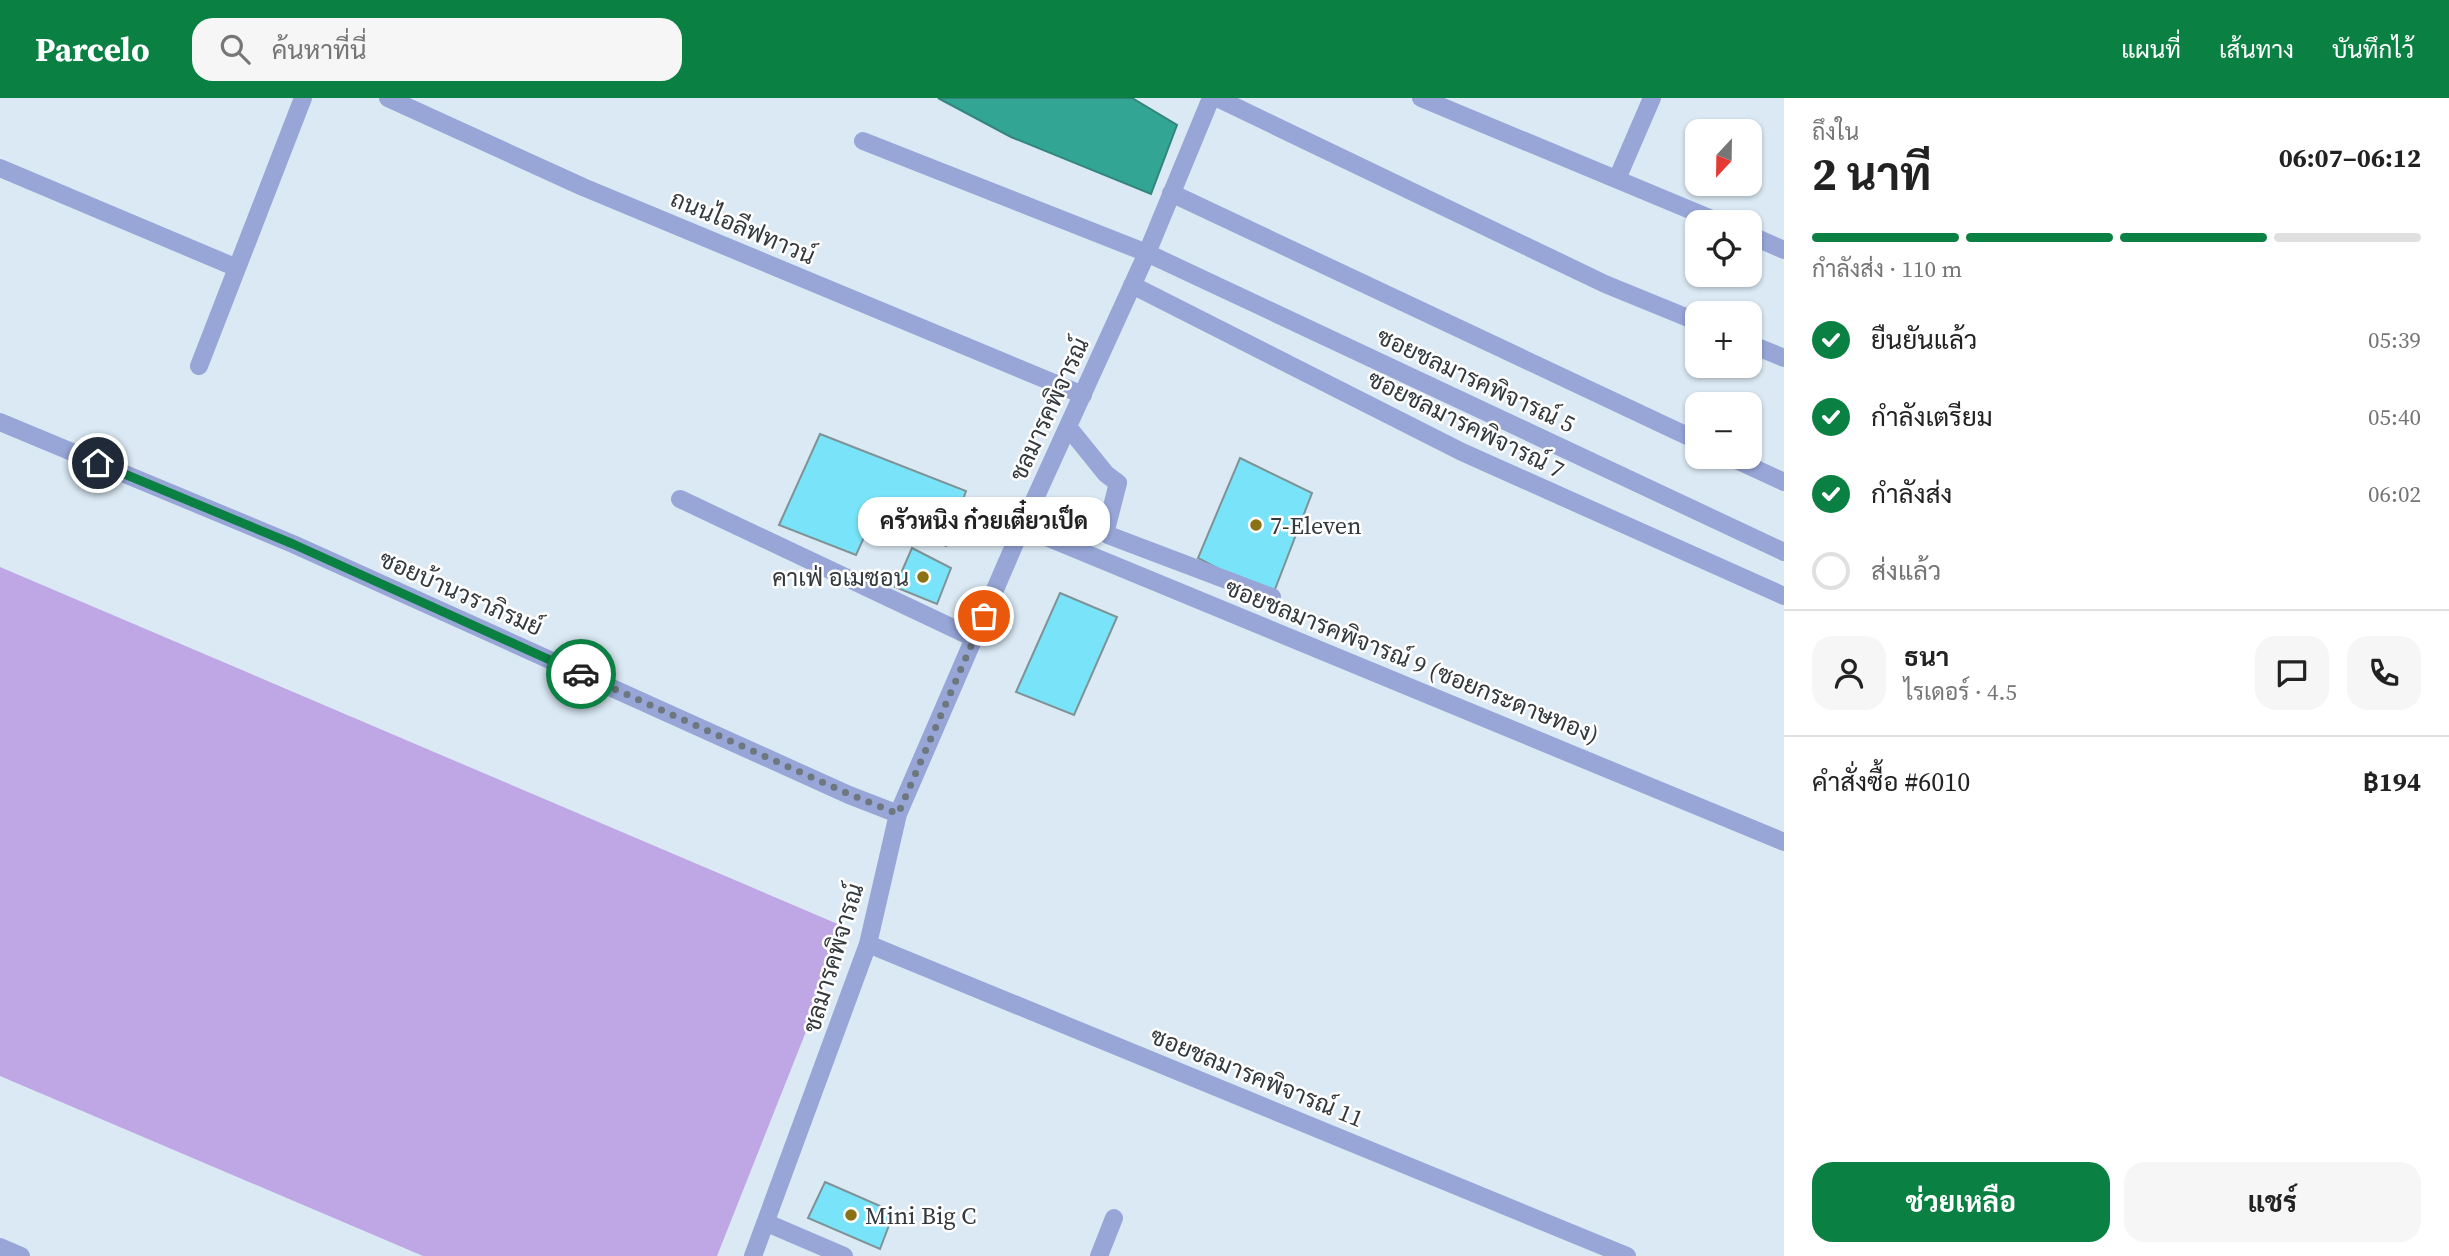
<!DOCTYPE html>
<html lang="th">
<meta charset="utf-8">
<style>
:root{--surface:#fff;--page:#f6f6f6;--text:#222;--muted:#767676;--line:#e0e0e0;--accent:#0b8043}
body{margin:0;font-family:"Source Serif 4",Sarabun,serif;background:var(--page);color:var(--text);height:100vh;display:flex;flex-direction:column;font-size:26px;white-space:nowrap}
*{box-sizing:border-box;margin:0}
p{font-size:23px;color:var(--muted)}
.icon{flex:none;width:38px;height:38px;fill:none;stroke:currentColor;stroke-width:2;stroke-linecap:round;stroke-linejoin:round}
.map{position:relative;flex:1;overflow:hidden}
.drawer{display:flex;flex-direction:column;background:var(--surface);width:665px}
.drawer>*{flex:none}
.needle{width:46px;rotate:202deg}
.controls{position:absolute;left:1685px;top:21px;display:grid;gap:14px}
.controls a{display:grid;place-items:center;width:77px;height:77px;border-radius:14px;background:var(--surface);box-shadow:0 2px 5px #0004;font-size:35px}
.pin{position:absolute;display:grid;place-items:center;width:60px;height:60px;color:#fff;margin:-30px;border:4px solid #fff;border-radius:50%;box-shadow:0 2px 7px #0007}
.courier{position:absolute;display:grid;place-items:center;width:70px;height:70px;margin:-35px;border:5px solid #0b8043;border-radius:50%;background:#fff;color:#222;box-shadow:0 2px 9px #0007}
.bubble{position:absolute;height:49px;border-radius:21px;background:var(--surface);box-shadow:0 2px 5px #0004;font-size:23px;font-weight:700;line-height:49px;text-align:center}
.summary em{font-style:normal;font-weight:700}
.summary div{display:flex;flex-direction:column-reverse}
.summary{display:flex;align-items:center;justify-content:space-between;height:119px;padding:0 28px}
h1{font-size:46px;font-weight:700;line-height:52px}
.bar{display:grid;grid-template-columns:repeat(4,1fr);gap:10px 7px;align-content:center;height:84px;padding:0 28px}
.bar i{height:9px;border-radius:5px;background:var(--line)}
.bar .on{background:var(--accent)}
.bar p{grid-column:span 4}
.line{display:flex;align-items:center;gap:18px;padding:0 28px;border-top:2px solid var(--line)}
.line div{flex:1}
.round{display:grid;place-items:center;flex:none;width:74px;height:74px;border-radius:21px;background:var(--page)}
ol{padding:0 28px;list-style:none}
li{display:flex;align-items:center;gap:21px;height:77px}
li p{margin-inline-start:auto}
li .icon{padding:7px;border-radius:50%;background:var(--accent);color:#fff;stroke-width:4}
li:last-child{color:var(--muted)}
li i{width:38px;height:38px;border:4px solid var(--line);border-radius:50%}
.primary-button{display:flex;gap:14px;margin-top:auto;padding:14px 28px}
.primary-button a{flex:1;height:80px;border-radius:21px;background:var(--accent);color:#fff;font-size:28px;font-weight:700;line-height:80px;text-align:center}
.primary-button a+a{background:var(--page);color:var(--text)}
header{display:flex;align-items:center;gap:42px;box-sizing:border-box;height:98px;padding:0 35px;background:var(--accent);color:#fff}
header strong{font-size:33px}
nav{display:flex;gap:38px;margin-inline-start:auto;font-size:24px}
.search{width:490px;height:63px;background:var(--page);display:flex;align-items:center;gap:18px;box-sizing:border-box;padding:0 24px;border-radius:21px;color:var(--muted);font-size:26px}
main{display:flex;flex:1;min-height:0}
.map>svg:first-child{display:block}
</style>
<header>
<strong>Parcelo</strong>
<div class="search"><svg class="icon" aria-label="search" viewBox="0 0 24 24"><circle cx="10" cy="10" r="6"/><path d="M15 15l6 6"/></svg>ค้นหาที่นี่</div>
<nav><a>แผนที่</a><a>เส้นทาง</a><a>บันทึกไว้</a></nav>
</header>
<main>
<div class="map">
<svg width="1784" height="1158" viewBox="0 0 1784 1158">
<rect width="100%" height="100%" fill="#dae9f4"/>
<path fill="#bfa7e5" d="M0,469L847,830L717,1158H423L0,978Z"/>
<path fill="#33a595" stroke="#33857b" stroke-width="2" d="M938,0H1132L1177,27L1151,96L1011,39Z"/>
<path fill="#79e4f9" stroke="#7f9296" stroke-width="2" d="M820,336L966,393L946,448L875,415L856,457L779,427Z
M1240,360L1312,395L1272,499L1198,460Z
M912,450L951,470L937,506L895,489Z
M1060,495L1117,519L1074,617L1016,594Z
M825,1084L894,1114L880,1151L808,1120Z"/>
<g fill="none" stroke-linecap="round" stroke-linejoin="round">
<path stroke="#97a6d7" stroke-width="18" d="M388,0L583,89L1083,297
M1217,0L1605,186L1698,224
M1421,0L1719,124
M863,43L1147,155L1784,454
M0,70L237,170
M1617,81L1652,0
M1171,95L1698,343
M1750,137L1784,152
M1132,187L1462,354L1784,498
M1750,246L1784,260
M199,268L303,0
M0,324L293,446L849,697L898,716
M1068,329L1106,376L1118,385L1106,432L1108,437L1272,499
M1730,359L1784,384
M680,401L974,540
M1022,429L1784,744
M868,846L1627,1158
M767,1125L844,1158
M0,1149L21,1158
M753,1158L868,846L898,716L1022,429L1147,155L1211,0
M1099,1158L1114,1120"/>
</g>
<g fill="none" stroke-linecap="round" stroke-linejoin="round">
<path stroke="#6d777d" stroke-width="7" stroke-dasharray="0 12.6" d="M581,576L849,696L898,716L984,518"/>
<path stroke="#0b8043" stroke-width="9" d="M98,365L293,446L581,576"/>
</g>
<g fill="#8a7114" stroke="#fff" stroke-width="2.5">
<circle cx="1256" cy="427" r="7"/>
<circle cx="923" cy="479" r="7"/>
<circle cx="851" cy="1117" r="7"/>
</g>
<g text-anchor="middle" dominant-baseline="central" stroke-width="5" stroke-linejoin="round" paint-order="stroke">
<g font-size="24" fill="#33393d" stroke="#fff">
<text transform="translate(743 129) rotate(23)">ถนนไอลีฟทาวน์</text>
<text transform="translate(1476 282) rotate(25)">ซอยชลมารคพิจารณ์ 5</text>
<text transform="translate(1049 311) rotate(-65)">ชลมารคพิจารณ์</text>
<text transform="translate(1466 326) rotate(26)">ซอยชลมารคพิจารณ์ 7</text>
<text transform="translate(461 495) rotate(24)">ซอยบ้านวราภิรมย์</text>
<text transform="translate(1412 563) rotate(22)">ซอยชลมารคพิจารณ์ 9 (ซอยกระดาษทอง)</text>
<text transform="translate(833 860) rotate(-73)">ชลมารคพิจารณ์</text>
<text transform="translate(1257 979) rotate(22)">ซอยชลมารคพิจารณ์ 11</text>
</g>
<g font-size="24" fill="#33393d" stroke="#fff" text-anchor="start">
<text x="1270" y="427">7-Eleven</text>
<text x="909" y="479" text-anchor="end">คาเฟ่ อเมซอน</text>
<text x="865" y="1117">Mini Big C</text>
</g>
</g>
</svg>
<div class="controls">
<a><svg class="needle" viewBox="-14 -14 28 28"><path d="M0-13l5 13h-10z" fill="#e53935"/><path d="M0 13l5-13h-10z" fill="#767676"/></svg></a>
<a><svg class="icon" aria-label="locate" viewBox="0 0 24 24"><circle cx="12" cy="12" r="6"/><path d="M12 2v4M12 18v4M2 12h4M18 12h4"/></svg></a>
<a>+</a>
<a>−</a>
</div>
<div class="pin" style="left:984px;top:518px;background:#ea580c"><svg class="icon" aria-label="bag" viewBox="0 0 24 24"><path d="M5 8h14l-1 12H6zM9 8a3 3 0 0 1 6 0"/></svg></div>
<div class="pin" style="left:98px;top:365px;background:#1f2937"><svg class="icon" aria-label="home" viewBox="0 0 24 24"><path d="M3 11l9-7 9 7M6 9v11h12V9"/></svg></div>
<div class="courier" style="left:581px;top:576px"><svg class="icon" aria-label="car" viewBox="0 0 24 24"><path d="M5 17H2v-5l4-1 3-4h7l3 4 3 1v5h-3M9 17h6M6 11h13"/><circle cx="7" cy="17" r="2"/><circle cx="17" cy="17" r="2"/></svg></div>
<div class="bubble" style="left:858px;top:399px;width:252px">ครัวหนิง ก๋วยเตี๋ยวเป็ด</div>
</div>
<section class="drawer">
<div class="summary"><div><h1>2 นาที</h1><p>ถึงใน</p></div><em>06:07–06:12</em></div>
<div class="bar"><i class="on"></i><i class="on"></i><i class="on"></i><i></i><p>กำลังส่ง · 110 m</p></div>
<ol>
<li><svg class="icon" aria-label="check" viewBox="0 0 24 24"><path d="M5 12l5 5 9-10"/></svg>ยืนยันแล้ว<p>05:39</p></li>
<li><svg class="icon" aria-label="check" viewBox="0 0 24 24"><path d="M5 12l5 5 9-10"/></svg>กำลังเตรียม<p>05:40</p></li>
<li><svg class="icon" aria-label="check" viewBox="0 0 24 24"><path d="M5 12l5 5 9-10"/></svg>กำลังส่ง<p>06:02</p></li>
<li><i></i>ส่งแล้ว</li>
</ol>
<div class="line" style="height:126px"><a class="round"><svg class="icon" aria-label="person" viewBox="0 0 24 24"><circle cx="12" cy="8" r="4"/><path d="M4 21q1-7 8-7t8 7"/></svg></a><div><b>ธนา</b><p>ไรเดอร์ · 4.5</p></div><a class="round"><svg class="icon" aria-label="chat" viewBox="0 0 24 24"><path d="M4 5h16v11H9l-5 4z"/></svg></a><a class="round"><svg class="icon" aria-label="phone" viewBox="0 0 24 24"><path d="M5 4h4l2 5-3 2q2 4 5 5l2-3 5 2v4C11 20 4 13 5 4z"/></svg></a></div>
<div class="line" style="height:91px"><div>คำสั่งซื้อ #6010</div><b>฿194</b></div>
<div class="primary-button"><a>ช่วยเหลือ</a><a>แชร์</a></div>
</section>
</main>
